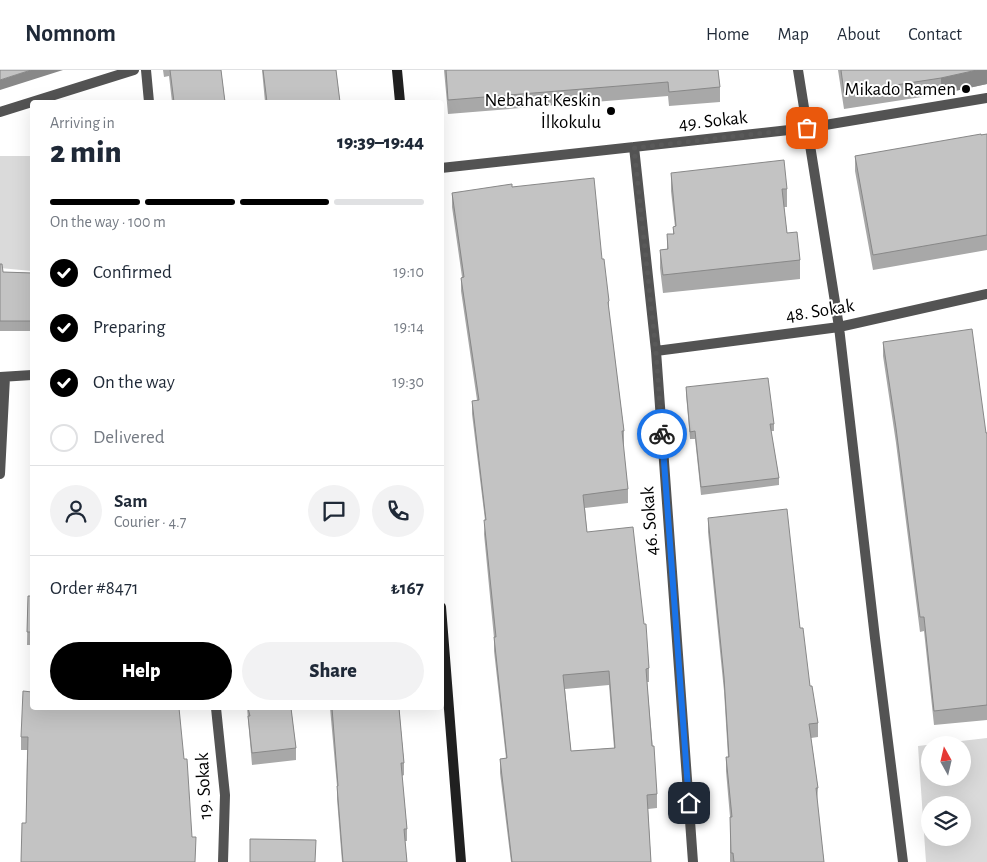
<!DOCTYPE html>
<meta charset="utf-8">
<style>
:root{--surface:#fff;--page:#f2f2f3;--text:#1f2937;--muted:#747a83;--line:#e0e1e3;--accent:#000}
body{margin:0;font-family:"Alegreya Sans",sans-serif;background:var(--page);color:var(--text);height:100vh;display:flex;flex-direction:column;font-size:19px;white-space:nowrap}
*{box-sizing:border-box;margin:0}
p{font-size:16px;color:var(--muted)}
.icon{flex:none;width:28px;height:28px;fill:none;stroke:currentColor;stroke-width:2;stroke-linecap:round;stroke-linejoin:round}
.map{position:relative;flex:1;overflow:hidden}
.panel{position:absolute;left:30px;top:30px;width:414px;height:610px;display:flex;flex-direction:column;background:var(--surface);border-radius:5px;box-shadow:0 5px 20px #0002}
.panel>*{flex:none}
.needle{width:32px;rotate:352deg}
.fabs{position:absolute;left:921px;top:666px;display:grid;gap:10px}
.fabs a{display:grid;place-items:center;width:50px;height:50px;border-radius:50%;background:var(--surface);box-shadow:0 5px 20px #0002;font-size:25px}
.pin{position:absolute;display:grid;place-items:center;width:42px;height:42px;color:#fff;margin:-21px;border-radius:10px;box-shadow:0 2px 8px #0006}
.courier{position:absolute;display:grid;place-items:center;width:50px;height:50px;margin:-25px;border:4px solid #1a73e8;border-radius:50%;background:#fff;color:#222;box-shadow:0 1px 6px #0007}
.head em{font-style:normal;font-weight:800}
.head div{display:flex;flex-direction:column-reverse}
.head{display:flex;align-items:center;justify-content:space-between;height:85px;padding:0 20px}
h1{font-size:32px;font-weight:800;line-height:38px}
.bar{display:grid;grid-template-columns:repeat(4,1fr);gap:8px 5px;align-content:center;height:60px;padding:0 20px}
.bar i{height:6px;border-radius:4px;background:var(--line)}
.bar .on{background:var(--accent)}
.bar p{grid-column:span 4}
.line{display:flex;align-items:center;gap:12px;padding:0 20px;border-top:1px solid var(--line)}
.line div{flex:1}
.round{display:grid;place-items:center;flex:none;width:52px;height:52px;border-radius:26px;background:var(--page)}
ol{padding:0 20px;list-style:none}
li{display:flex;align-items:center;gap:15px;height:55px}
li p{margin-inline-start:auto}
li .icon{padding:5px;border-radius:50%;background:var(--accent);color:#fff;stroke-width:4}
li:last-child{color:var(--muted)}
li i{width:28px;height:28px;border:2px solid var(--line);border-radius:50%}
.action{display:flex;gap:10px;margin-top:auto;padding:10px 20px}
.action a{flex:1;height:58px;border-radius:30px;background:var(--accent);color:#fff;font-size:20px;font-weight:800;line-height:58px;text-align:center}
.action a+a{background:var(--page);color:var(--text)}
header{display:flex;align-items:center;gap:30px;box-sizing:border-box;height:70px;padding:0 25px;background:var(--surface);border-bottom:1px solid var(--line)}
header strong{font-size:24px}
nav{display:flex;gap:28px;margin-inline-start:auto;font-size:18px}
.map>svg:first-child{display:block}
</style>
<header>
<strong>Nomnom</strong>
<nav><a>Home</a><a>Map</a><a>About</a><a>Contact</a></nav>
</header>
<div class="map">
<svg width="987" height="792" viewBox="0 0 987 792">
<rect width="100%" height="100%" fill="#fff"/>
<path fill="#dadada" fill-rule="evenodd" d="M0,86H32V201L0,198Z
M987,668V792H926L918,676ZM930,675H962V708H930ZM930,735H962V768H930Z"/>
<g fill="none" stroke-linecap="round" stroke-linejoin="round">
<path stroke="#535353" stroke-width="10" d="M146,0L149,32
M798,0L839,257L875,568L903,792
M0,42L134,0
M634,77L656,281L693,792
M441,98L807,58L987,28
M656,281L839,257L987,224
M0,307L32,305
M0,404L5,307
M216,638L225,725L223,792"/>
<path stroke="#202020" stroke-width="10" d="M397,0L400,32
M441,537L461,792"/>
</g>
<path fill="#a8a8a8" fill-rule="evenodd" d="M163,0H221L225,32H172L169,6L164,7Z
M262,0H336L340,32H265Z
M444,0H718L720,17V32L669,36L668,26L448,44Z
M838,0H987V14L941,24L844,39Z
M987,64V180L873,200L855,101V86Z
M671,103L787,119V137H784L787,163L800,190V209L663,223L660,198V180L667,179V164H673V157H675L671,121Z
M512,117L602,189L609,231V242L624,361V374L623,375L628,419V433L585,438L587,462L644,554L649,598V612H647L657,724V738L648,739L651,792H511L500,703V689L506,688L494,581V568L484,464L485,450L472,344V331L477,330L461,221V208L462,207L452,137V123ZM609,615L614,678L571,681L565,619Z
M0,194L3,202L32,203V261H0Z
M883,272L987,363V650L934,655L924,561L920,562L896,373L883,286Z
M686,317L774,354V361H771L779,408V415L701,425L695,369H690L686,324Z
M708,448L800,558L810,616L818,653V667L811,668L818,718L817,732L824,792H730V747L726,701V687H728L724,621L708,462Z
M28,526H32V575H27Z
M32,622L26,753L27,680H21V667Z
M247,638H291L296,678V690L252,695Z
M330,638H399L404,693V705L402,706L407,759V771H405L407,792H342L337,729V716Z"/>
<path fill="#888" d="M31,0H63L0,20V10Z
M977,0H987V14L941,24V8Z"/>
<path fill="#c3c3c3" stroke="#888" fill-rule="evenodd" d="M0,0H31L0,10Z
M170,0H221L225,32H174Z
M263,0H336L340,32H267Z
M446,0H718L720,17L669,22L668,12L448,30Z
M841,0H977L941,8L844,23Z
M981,64V65L987,64V165L873,185L855,86Z
M784,90L787,119H782L787,163L797,162L800,190L663,205L660,180L668,179L667,164H674L673,157L676,156L671,103Z
M594,108L602,189H604L609,231L608,232L624,361H622L628,419L583,425L587,462L633,457L644,554H646L649,598L646,599L652,676H654L657,724L647,725L651,792H512L500,689L507,688L494,567H496L484,450H486L472,331L479,330L461,208L464,207L452,123L512,114V117ZM609,601L615,678L571,681L563,605Z
M0,194H2L3,202L32,203V251H0Z
M972,259L986,363H987V635L934,641L924,547H920L896,358L883,272Z
M768,308L774,354H770L779,408L701,417L695,361L690,362L686,317Z
M787,439L800,558H803L810,616H812L818,653L809,654L818,718H816L824,792H734L733,783H731L730,747H732L726,687H729L724,607L708,448Z
M28,526H32V562H27Z
M23,621L32,622V638H179L184,689H187L192,767H196L195,792H21L22,753H26L28,667H21Z
M248,638H291L296,678L252,683L248,646H250Z
M332,638H399L404,693H401L407,759H404L407,792H343L337,716H338Z
M250,769L316,770L315,792H250Z"/>
<g fill="none" stroke-linecap="round" stroke-linejoin="round">
<path stroke="#595959" stroke-width="5" stroke-dasharray="0 9" d="M662,364L656,281L634,78L807,58"/>
<path stroke="#1a73e8" stroke-width="6" d="M662,364L689,733"/>
</g>
<g fill="#000" stroke="#fff" stroke-width="2">
<circle cx="966" cy="19" r="5"/>
<circle cx="611" cy="41" r="5"/>
</g>
<g text-anchor="middle" dominant-baseline="central" stroke-width="4" stroke-linejoin="round" paint-order="stroke">
<g font-size="19" fill="#000" stroke="#fff" text-anchor="end">
<text x="956" y="19">Mikado Ramen</text>
<text x="601" y="30">Nebahat Keskin<tspan x="601" dy="22">İlkokulu</tspan></text>
</g>
<g font-size="19" fill="#000" stroke="#fff">
<text transform="translate(713 51) rotate(-6)">49. Sokak</text>
<text transform="translate(820 241) rotate(-9)">48. Sokak</text>
<text transform="translate(650 451) rotate(-94)">46. Sokak</text>
<text transform="translate(204 716) rotate(-93)">19. Sokak</text>
</g>
</g>
</svg>
<div class="fabs">
<a><svg class="needle" viewBox="-14 -14 28 28"><path d="M0-13l5 13h-10z" fill="#e53935"/><path d="M0 13l5-13h-10z" fill="#747a83"/></svg></a>
<a><svg class="icon" aria-label="layers" viewBox="0 0 24 24"><path d="M12 4l9 5-9 5-9-5zM3 14l9 5 9-5"/></svg></a>
</div>
<div class="pin" style="left:807px;top:58px;background:#ea580c"><svg class="icon" aria-label="bag" viewBox="0 0 24 24"><path d="M5 8h14l-1 12H6zM9 8a3 3 0 0 1 6 0"/></svg></div>
<div class="pin" style="left:689px;top:733px;background:#1f2937"><svg class="icon" aria-label="home" viewBox="0 0 24 24"><path d="M3 11l9-7 9 7M6 9v11h12V9"/></svg></div>
<div class="courier" style="left:662px;top:364px"><svg class="icon" aria-label="bike" viewBox="0 0 24 24"><circle cx="6" cy="16" r="4"/><circle cx="18" cy="16" r="4"/><path d="M6 16l4-8h5l3 8M10 8l3 8H6M13 5h3"/></svg></div>
<section class="panel">
<div class="head"><div><h1>2 min</h1><p>Arriving in</p></div><em>19:39–19:44</em></div>
<div class="bar"><i class="on"></i><i class="on"></i><i class="on"></i><i></i><p>On the way · 100 m</p></div>
<ol>
<li><svg class="icon" aria-label="check" viewBox="0 0 24 24"><path d="M5 12l5 5 9-10"/></svg>Confirmed<p>19:10</p></li>
<li><svg class="icon" aria-label="check" viewBox="0 0 24 24"><path d="M5 12l5 5 9-10"/></svg>Preparing<p>19:14</p></li>
<li><svg class="icon" aria-label="check" viewBox="0 0 24 24"><path d="M5 12l5 5 9-10"/></svg>On the way<p>19:30</p></li>
<li><i></i>Delivered</li>
</ol>
<div class="line" style="height:90px"><a class="round"><svg class="icon" aria-label="person" viewBox="0 0 24 24"><circle cx="12" cy="8" r="4"/><path d="M4 21q1-7 8-7t8 7"/></svg></a><div><b>Sam</b><p>Courier · 4.7</p></div><a class="round"><svg class="icon" aria-label="chat" viewBox="0 0 24 24"><path d="M4 5h16v11H9l-5 4z"/></svg></a><a class="round"><svg class="icon" aria-label="phone" viewBox="0 0 24 24"><path d="M5 4h4l2 5-3 2q2 4 5 5l2-3 5 2v4C11 20 4 13 5 4z"/></svg></a></div>
<div class="line" style="height:65px"><div>Order #8471</div><b>₺167</b></div>
<div class="action"><a>Help</a><a>Share</a></div>
</section>
</div>
